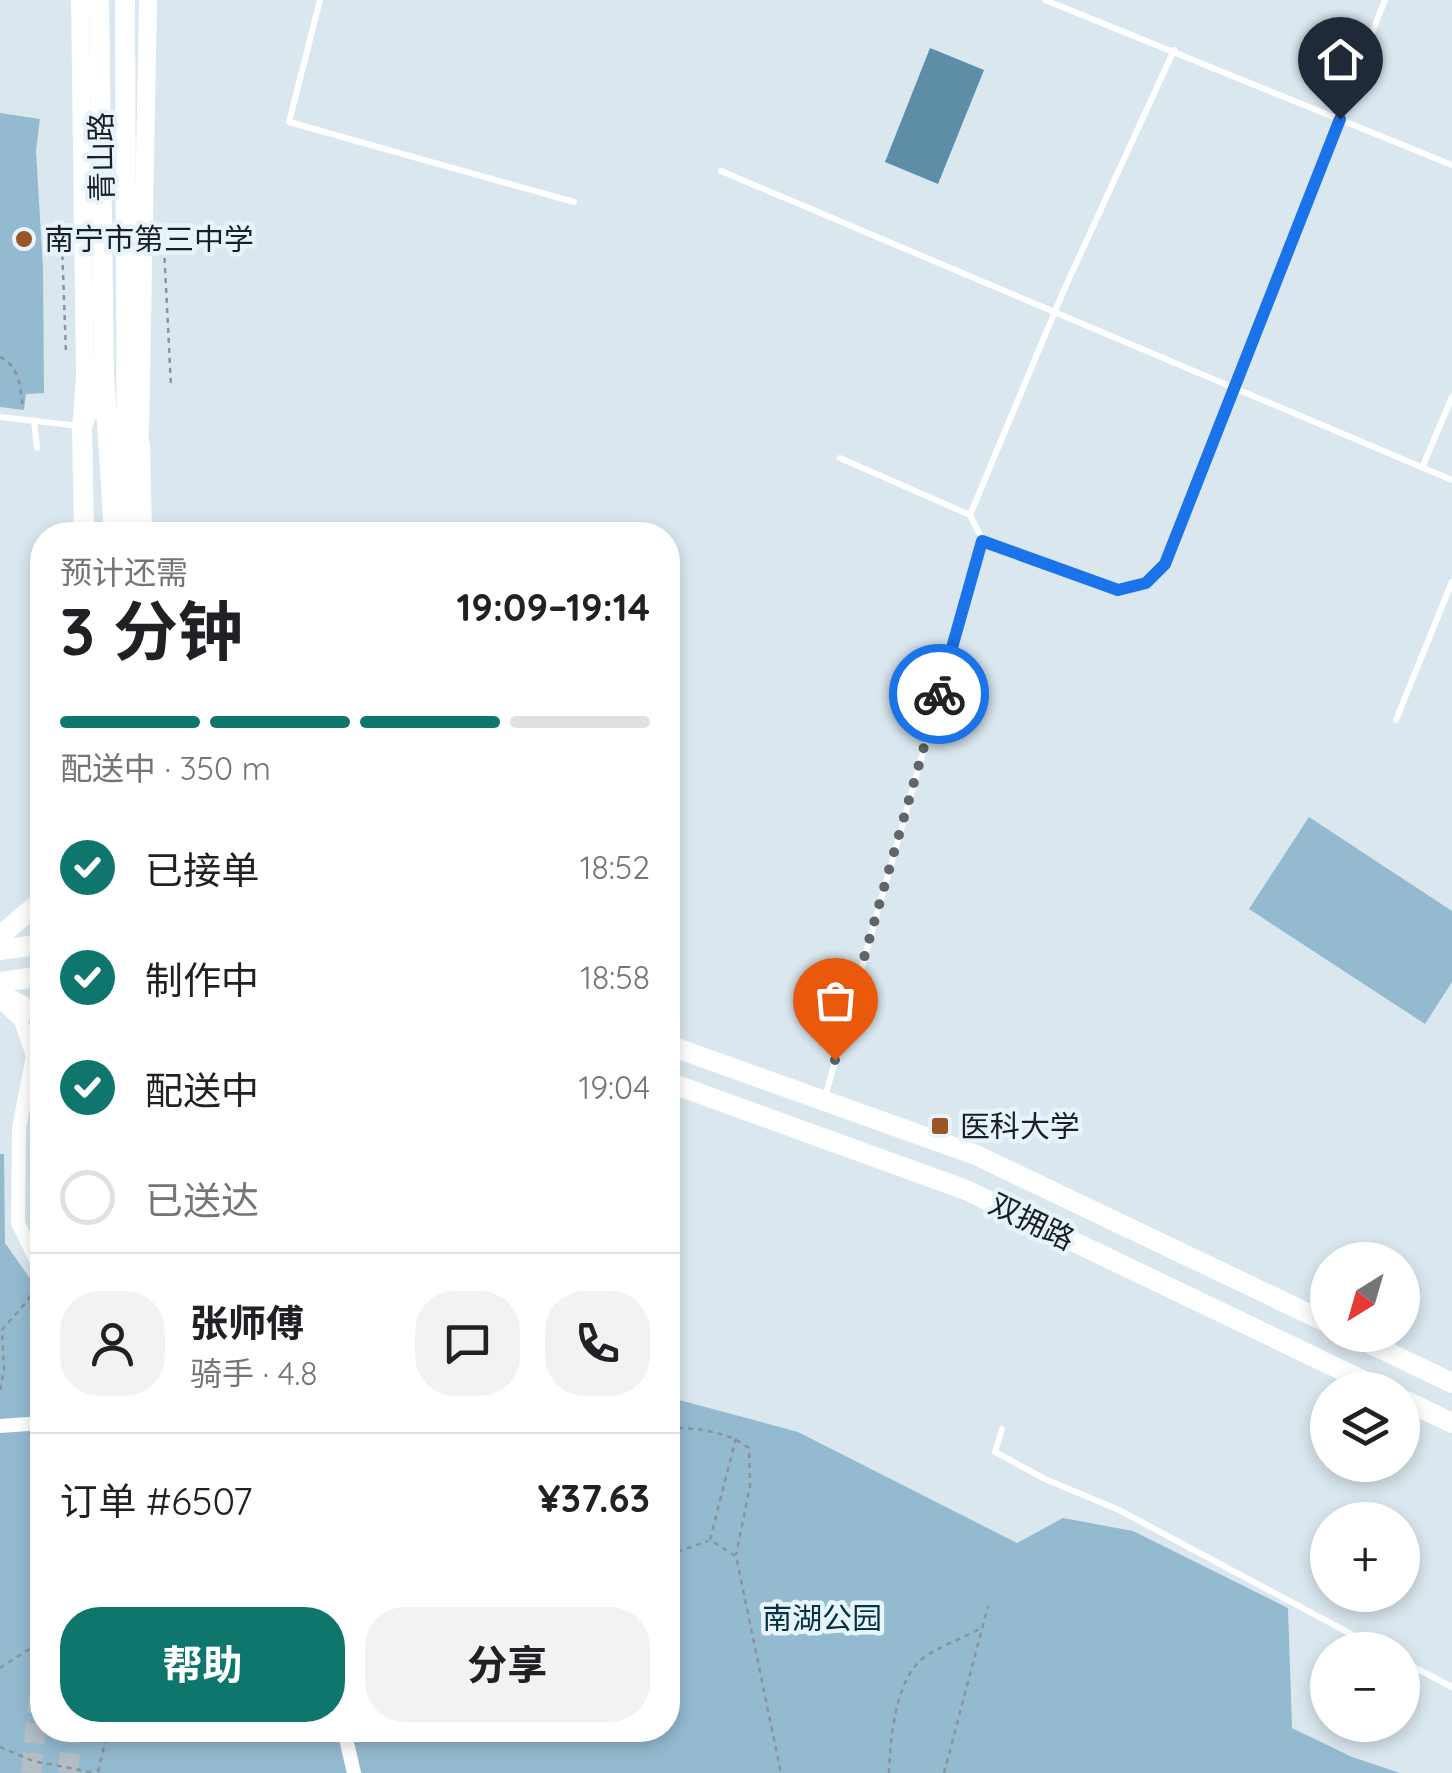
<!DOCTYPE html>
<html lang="zh">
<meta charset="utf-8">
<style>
:root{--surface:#fff;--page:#f2f2f2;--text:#202124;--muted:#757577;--line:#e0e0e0;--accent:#0f766e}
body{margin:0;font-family:Quicksand,"Noto Sans SC",sans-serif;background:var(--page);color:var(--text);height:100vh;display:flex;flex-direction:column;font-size:38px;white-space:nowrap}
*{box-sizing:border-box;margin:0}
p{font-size:32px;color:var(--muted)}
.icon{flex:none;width:55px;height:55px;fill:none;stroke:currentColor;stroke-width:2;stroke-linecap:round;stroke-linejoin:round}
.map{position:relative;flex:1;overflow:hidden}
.details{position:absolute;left:30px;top:522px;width:650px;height:1220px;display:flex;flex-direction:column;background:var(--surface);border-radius:40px;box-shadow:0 5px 15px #0003}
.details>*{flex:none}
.needle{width:65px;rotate:217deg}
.buttons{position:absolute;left:1310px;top:1242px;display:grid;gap:20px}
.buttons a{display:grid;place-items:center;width:110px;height:110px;border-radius:50%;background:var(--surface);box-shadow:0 5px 15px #0003;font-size:50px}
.pin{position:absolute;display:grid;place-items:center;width:85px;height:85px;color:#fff;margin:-102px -42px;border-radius:50% 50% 50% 0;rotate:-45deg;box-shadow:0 0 10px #0007}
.pin .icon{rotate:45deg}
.courier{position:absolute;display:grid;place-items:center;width:100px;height:100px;margin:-50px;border:8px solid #1a73e8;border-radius:50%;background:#fff;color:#222;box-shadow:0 2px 12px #0007}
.summary em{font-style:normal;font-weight:700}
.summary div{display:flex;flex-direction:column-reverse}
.summary{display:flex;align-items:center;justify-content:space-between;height:170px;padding:0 30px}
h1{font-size:65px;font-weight:700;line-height:75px}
.bar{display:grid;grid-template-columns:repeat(4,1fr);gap:15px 10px;align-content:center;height:120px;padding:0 30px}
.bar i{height:12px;border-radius:8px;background:var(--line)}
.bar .selected{background:var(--accent)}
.bar p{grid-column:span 4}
.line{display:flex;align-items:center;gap:25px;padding:0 30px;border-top:2px solid var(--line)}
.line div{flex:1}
.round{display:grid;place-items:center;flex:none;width:105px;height:105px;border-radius:40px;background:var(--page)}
ol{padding:0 30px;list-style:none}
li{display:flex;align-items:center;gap:30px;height:110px}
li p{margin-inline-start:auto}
li .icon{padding:10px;border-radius:50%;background:var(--accent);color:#fff;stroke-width:4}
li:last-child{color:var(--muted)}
li i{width:55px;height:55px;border:5px solid var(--line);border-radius:50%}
.primary-button{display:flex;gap:20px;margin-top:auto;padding:20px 30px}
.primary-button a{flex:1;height:115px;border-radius:40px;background:var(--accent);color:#fff;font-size:40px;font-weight:700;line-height:115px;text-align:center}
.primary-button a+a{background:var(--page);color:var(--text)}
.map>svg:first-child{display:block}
</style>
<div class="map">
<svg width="1452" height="1773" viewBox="0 0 1452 1773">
<rect width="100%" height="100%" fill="#dae7ee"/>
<path fill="#94bad0" d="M0,113L40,119L36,151L43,268L44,393L26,394L24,410L0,407Z
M1309,817L1452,911V982L1425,1024L1249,909Z
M0,1154H4L5,1243L29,1277L42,1287V1730H668V1397L798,1432L1017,1543L1063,1518L1133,1531L1288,1608L1292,1728L1352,1757L1400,1773H0Z"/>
<path fill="#5e8da7" d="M930,48L984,70L938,184L885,162Z"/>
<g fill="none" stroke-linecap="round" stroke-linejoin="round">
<path stroke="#b4bfc5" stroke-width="20" stroke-dasharray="20 10" stroke-linecap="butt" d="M31,1773L42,1666
M68,1773L72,1730"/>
<path stroke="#8a9399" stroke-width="2.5" stroke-dasharray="5 5" stroke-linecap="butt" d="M62,245L66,353
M164,248L171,386
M0,357C20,366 20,388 23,407
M0,1390L4,1370L2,1330L28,1300L34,1282
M668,1427C697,1429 725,1430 749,1448L750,1486L736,1555
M736,1438L710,1540L736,1556L781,1773
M668,1555L708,1541
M0,1668L42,1641
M0,1747L33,1761L96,1773
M98,1772L108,1730
M889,1773C890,1741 895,1681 922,1659C937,1647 962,1639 979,1629
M944,1773L988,1606"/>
<path stroke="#fff" stroke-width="6" d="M320,0L289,122L574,202
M1045,0L1452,165
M721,171L1452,480
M0,417L80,426
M34,421L37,448
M840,458L970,515
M1422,468L1452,397
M983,541L1118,590L1146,583L1165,563L1385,0
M1396,720L1452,582
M825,1097L983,541L970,515L1063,292L1174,50
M1002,1429L995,1452L1045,1479L1119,1510L1381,1650
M1402,1661L1452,1687"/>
<path stroke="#fff" stroke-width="14" d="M0,1001L21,1021L33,1056L19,1128L18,1223L42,1272
M0,1426L42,1423
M344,1730L354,1773"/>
<path stroke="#fff" stroke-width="18" d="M80,0L85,374L82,419
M140,431L148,0"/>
<path stroke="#fff" stroke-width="20" d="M99,0L104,373L114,535
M125,0L127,528
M135,417L140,446L142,535
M84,535L82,426L101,380
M0,936L42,900
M0,950L42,944
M0,982L42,976
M0,994L42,1016
M668,1045L976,1155L1328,1323
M668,1082L966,1190L1383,1390
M1352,1335L1452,1383
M1402,1399L1452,1423"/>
</g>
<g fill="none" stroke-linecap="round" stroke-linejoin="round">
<path stroke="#5e666a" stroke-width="10" stroke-dasharray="0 18" d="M835,1060L939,694"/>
<path stroke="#1a73e8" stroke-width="12" d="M939,694L982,541L1118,590L1146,583L1165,564L1340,119"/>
</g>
<g fill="#9a5627" stroke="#e7f4fb" stroke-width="4">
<circle cx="24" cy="239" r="10"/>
<rect x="930" y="1116" width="20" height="20" rx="5"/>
</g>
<g text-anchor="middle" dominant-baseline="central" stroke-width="9" stroke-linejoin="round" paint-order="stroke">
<g font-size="30" fill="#1b2023" stroke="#e7f4fb">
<text transform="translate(101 157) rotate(-91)">青山路</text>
<text transform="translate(1032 1221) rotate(26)">双拥路</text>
</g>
<g font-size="30" fill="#1b2023" stroke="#e7f4fb" text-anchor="start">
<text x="44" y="239">南宁市第三中学</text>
<text x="960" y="1126">医科大学</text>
</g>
<g font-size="30" fill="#053144" stroke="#e7f4fb">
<text x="822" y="1618">南湖公园</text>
</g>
</g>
</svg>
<div class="buttons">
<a><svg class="needle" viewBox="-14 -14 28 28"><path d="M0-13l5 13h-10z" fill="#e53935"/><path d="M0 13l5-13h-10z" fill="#757577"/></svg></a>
<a><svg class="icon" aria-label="layers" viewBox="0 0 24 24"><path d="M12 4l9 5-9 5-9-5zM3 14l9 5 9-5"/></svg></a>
<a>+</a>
<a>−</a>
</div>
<div class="pin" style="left:835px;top:1060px;background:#ea580c"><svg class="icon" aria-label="bag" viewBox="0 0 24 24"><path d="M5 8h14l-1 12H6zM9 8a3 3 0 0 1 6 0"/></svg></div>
<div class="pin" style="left:1340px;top:119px;background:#1f2937"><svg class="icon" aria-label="home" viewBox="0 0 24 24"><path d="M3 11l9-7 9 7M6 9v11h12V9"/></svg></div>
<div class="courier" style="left:939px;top:694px"><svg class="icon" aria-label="bike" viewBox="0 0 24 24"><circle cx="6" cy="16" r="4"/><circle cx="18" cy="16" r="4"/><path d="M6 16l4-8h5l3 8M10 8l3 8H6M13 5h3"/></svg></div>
<section class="details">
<div class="summary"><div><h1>3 分钟</h1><p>预计还需</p></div><em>19:09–19:14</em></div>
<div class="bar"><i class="selected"></i><i class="selected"></i><i class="selected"></i><i></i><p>配送中 · 350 m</p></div>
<ol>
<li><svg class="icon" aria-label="check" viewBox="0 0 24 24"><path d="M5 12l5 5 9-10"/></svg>已接单<p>18:52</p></li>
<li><svg class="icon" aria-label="check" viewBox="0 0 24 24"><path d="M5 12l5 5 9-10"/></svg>制作中<p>18:58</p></li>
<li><svg class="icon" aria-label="check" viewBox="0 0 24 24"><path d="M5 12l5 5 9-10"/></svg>配送中<p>19:04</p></li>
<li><i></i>已送达</li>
</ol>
<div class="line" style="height:180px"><a class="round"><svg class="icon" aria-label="person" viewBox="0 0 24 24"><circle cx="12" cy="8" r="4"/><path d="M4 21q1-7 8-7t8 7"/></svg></a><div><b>张师傅</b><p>骑手 · 4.8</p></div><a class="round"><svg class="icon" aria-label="chat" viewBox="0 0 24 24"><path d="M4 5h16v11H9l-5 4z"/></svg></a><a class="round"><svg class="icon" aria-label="phone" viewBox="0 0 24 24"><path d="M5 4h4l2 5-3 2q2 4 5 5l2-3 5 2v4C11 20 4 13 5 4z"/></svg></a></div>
<div class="line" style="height:130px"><div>订单 #6507</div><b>¥37.63</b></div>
<div class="primary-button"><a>帮助</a><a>分享</a></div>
</section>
</div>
